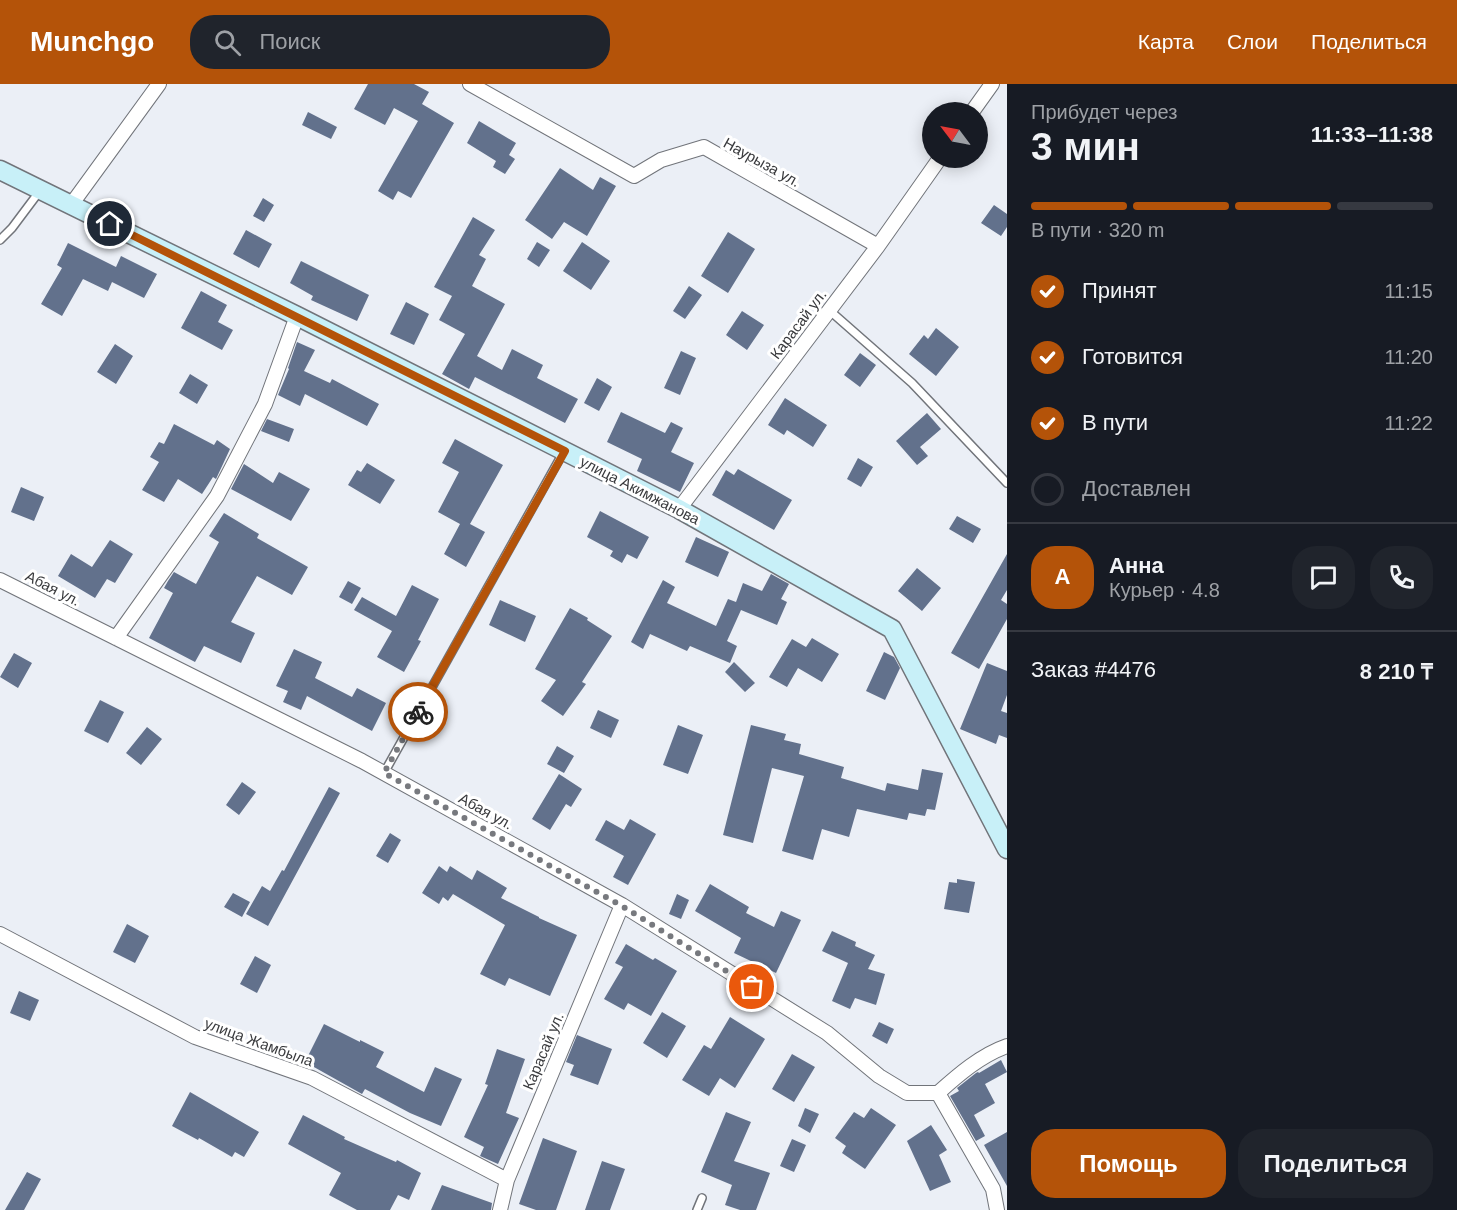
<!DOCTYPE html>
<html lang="ru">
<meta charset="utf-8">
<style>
:root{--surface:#171b24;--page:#20242c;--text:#f1f3f6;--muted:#9ea1a6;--line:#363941;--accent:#b45309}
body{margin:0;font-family:Arial,sans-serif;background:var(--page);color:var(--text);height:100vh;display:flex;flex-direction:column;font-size:22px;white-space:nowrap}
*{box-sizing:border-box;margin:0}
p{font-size:20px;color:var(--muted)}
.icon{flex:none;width:33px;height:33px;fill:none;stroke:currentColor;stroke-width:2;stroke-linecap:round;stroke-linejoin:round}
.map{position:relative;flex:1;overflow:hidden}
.panel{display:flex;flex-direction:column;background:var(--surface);width:450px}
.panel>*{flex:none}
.needle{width:39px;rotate:302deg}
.controls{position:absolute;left:922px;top:18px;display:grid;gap:12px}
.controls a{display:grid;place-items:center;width:66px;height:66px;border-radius:50%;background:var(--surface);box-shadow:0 3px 15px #0003;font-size:30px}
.pin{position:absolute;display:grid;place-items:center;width:51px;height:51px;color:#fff;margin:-26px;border:3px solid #fff;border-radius:50%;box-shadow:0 2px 6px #0007}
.courier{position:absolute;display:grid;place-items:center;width:60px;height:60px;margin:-30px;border:4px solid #b45309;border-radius:50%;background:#fff;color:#222;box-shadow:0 2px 8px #0007}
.headline em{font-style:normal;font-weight:600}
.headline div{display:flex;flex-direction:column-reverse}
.headline{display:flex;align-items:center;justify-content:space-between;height:102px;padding:0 24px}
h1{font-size:39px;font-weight:600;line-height:45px}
.bar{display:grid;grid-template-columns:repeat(4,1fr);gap:9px 6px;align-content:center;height:72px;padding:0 24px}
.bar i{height:8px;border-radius:4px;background:var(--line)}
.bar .on{background:var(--accent)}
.bar p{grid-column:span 4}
.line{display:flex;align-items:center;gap:15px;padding:0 24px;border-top:2px solid var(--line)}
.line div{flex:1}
.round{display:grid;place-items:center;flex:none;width:63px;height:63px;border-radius:24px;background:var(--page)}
ol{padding:0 24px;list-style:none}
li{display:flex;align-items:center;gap:18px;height:66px}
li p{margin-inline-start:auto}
li .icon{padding:6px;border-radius:50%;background:var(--accent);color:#fff;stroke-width:4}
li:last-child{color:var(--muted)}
li i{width:33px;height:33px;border:3px solid var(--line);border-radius:50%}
.cta{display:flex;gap:12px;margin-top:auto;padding:12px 24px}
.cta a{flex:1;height:69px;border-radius:24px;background:var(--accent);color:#fff;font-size:24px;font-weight:600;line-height:69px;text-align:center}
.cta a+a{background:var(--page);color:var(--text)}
header{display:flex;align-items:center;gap:36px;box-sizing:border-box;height:84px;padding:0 30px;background:var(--accent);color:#fff}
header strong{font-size:28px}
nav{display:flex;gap:33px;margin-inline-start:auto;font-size:21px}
.search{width:420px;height:54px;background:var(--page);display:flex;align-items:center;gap:15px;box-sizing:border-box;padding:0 21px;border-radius:24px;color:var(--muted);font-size:22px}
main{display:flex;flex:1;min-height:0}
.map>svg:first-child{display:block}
</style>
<header>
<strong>Munchgo</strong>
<div class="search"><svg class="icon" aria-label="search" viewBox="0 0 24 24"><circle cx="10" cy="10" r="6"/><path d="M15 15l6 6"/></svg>Поиск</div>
<nav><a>Карта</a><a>Слои</a><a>Поделиться</a></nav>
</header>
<main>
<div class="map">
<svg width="1007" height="1126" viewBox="0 0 1007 1126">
<rect width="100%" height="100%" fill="#ebeff6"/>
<path fill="#62718c" d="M368,0H414L429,8L422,20L454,39L411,114L398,107L393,116L378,107L418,37L394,24L385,41L354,25Z
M308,28L337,43L331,55L302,41Z
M479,37L516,59L509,71L515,75L505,90L493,83L496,77L467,59Z
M560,84L593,106L600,93L616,102L587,152L564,138L552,155L525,136Z
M263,114L274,121L264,138L253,132Z
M994,121L1007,130V143L1001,152L981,139Z
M473,133L495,146L479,171L486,175L472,202L505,220L477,272L502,286L512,265L543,281L537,294L578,315L565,339L475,293L469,305L442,290L465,250L439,236L452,212L434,203Z
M246,146L272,160L259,184L233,170Z
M728,148L755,165L728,209L701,192Z
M537,158L550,166L539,183L527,175Z
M582,158L610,177L591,206L563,187Z
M68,159L116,183L121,172L157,190L144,214L112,198L108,207L83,195L62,232L41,220L62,184L57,181Z
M301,177L369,211L357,237L311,216L313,212L290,199Z
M689,202L702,211L685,235L673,227Z
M201,207L227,221L218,238L233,246L222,266L181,244Z
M406,218L429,230L414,261L390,250Z
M742,227L764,241L747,266L726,251Z
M936,244L959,263L936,292L909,270L924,251L928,255Z
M297,258L315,266L304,287L330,299L332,295L379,320L367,342L305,310L300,322L278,311L289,285L288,284Z
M115,260L133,272L116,300L97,288Z
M681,267L696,274L680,311L664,304Z
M860,269L876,281L860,303L844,291Z
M190,290L208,301L197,320L179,309Z
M597,294L612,303L599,327L584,319Z
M785,314L827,341L813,363L787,346L784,351L768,341Z
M621,328L665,349L671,338L683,344L671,368L694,379L680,408L637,387L642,375L607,358Z
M927,329L941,345L920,363L928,372L917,381L896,357Z
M267,335L294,345L289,358L261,347Z
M174,340L214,361L217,356L230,365L216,395L213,393L202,410L178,395L164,418L142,406L159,378L150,373L159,358L164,360Z
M455,355L503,381L470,440L485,448L466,483L444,470L460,440L438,428L459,388L442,379Z
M858,374L873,383L861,403L847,395Z
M367,379L395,396L380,420L348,401L357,386L361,388Z
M244,380L273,399L279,388L310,405L291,437L231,405Z
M738,385L792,416L774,446L712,411L726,386L734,391Z
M21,403L44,413L34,437L11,428Z
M600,427L649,453L637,475L627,470L622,479L610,472L613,467L587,453Z
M224,429L259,450L257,454L308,483L292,511L257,492L231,538L255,549L241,579L204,562L195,578L149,554L173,509L164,504L168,497L174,488L196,500L219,458L209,452Z
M957,432L981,445L973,459L949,445Z
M696,453L729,468L718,493L685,478Z
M110,456L133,470L115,499L107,495L95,514L58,492L71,470L92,483Z
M1007,470V506L1001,516L1007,520V535L979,585L951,569Z
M917,484L941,504L922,527L898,507Z
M771,490L789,500L781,515L787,518L777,541L741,526L727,557L737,562L730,579L690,562L687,567L650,550L643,565L631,558L663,496L675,503L667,519L716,542L728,515L736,518L743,499L762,507Z
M348,497L361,504L352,520L339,513Z
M412,501L439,515L418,556L421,557L404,588L377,573L392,547L354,526L362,513L396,532Z
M500,516L536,532L525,558L489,541Z
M570,524L588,534L587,536L612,552L582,598L586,600L563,632L541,617L556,596L535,585Z
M812,554L839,570L822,598L798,584L787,603L769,593L792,555L806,563Z
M294,565L322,578L315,594L352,613L357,604L386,619L372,647L307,612L301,626L283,618L288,607L276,602Z
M884,568L894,573L900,584L885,616L866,607Z
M14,569L32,579L18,604L0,593Z
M734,578L755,599L745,608L725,588Z
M987,579L1007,587V611L1001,627L1007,629V654L999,651L996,660L960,645Z
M100,616L124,628L108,659L84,647Z
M598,626L619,636L611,654L590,644Z
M678,641L703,651L688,690L663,681Z
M751,641L786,650L784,656L801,660L799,670L844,683L841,694L885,707L887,699L918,706L922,685L943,689L935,726L927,725L925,732L909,729L907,736L857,725L849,753L822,745L813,776L782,767L804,692L772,684L753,759L723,751Z
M147,643L162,655L141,681L126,669Z
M557,662L574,672L564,689L547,680Z
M559,690L582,705L571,723L566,720L550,746L532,735Z
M242,698L256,708L239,731L226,721Z
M329,703L340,709L268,842L246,830L262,802L270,807L282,786L284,787Z
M630,735L656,750L628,801L613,793L624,772L595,756L606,736L624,746Z
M390,749L401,756L388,779L376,772Z
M439,782L447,788L450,782L472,796L477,786L507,804L501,814L539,833V834L577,851L550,912L509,894L505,902L480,890L505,841L453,810L448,817L443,813L439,820L422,809Z
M957,795L975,798L969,829L944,825L949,798L957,799Z
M710,800L749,823L746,829L774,843L781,827L801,836L776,889L734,869L741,854L695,827Z
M233,809L250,818L242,833L224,823Z
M677,810L689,816L681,835L669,830Z
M127,840L149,852L135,879L113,868Z
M832,847L856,858L855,862L875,871L868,885L885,890L876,921L855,914L850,925L832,917L848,879L822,867Z
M626,860L653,876L655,874L677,887L651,932L628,919L624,926L604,915L623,883L615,879Z
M255,872L271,881L257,909L240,900Z
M19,907L39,916L30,937L10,929Z
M662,928L686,942L667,974L643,959Z
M730,933L765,955L735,1004L720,994L709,1012L682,996L704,961L711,965Z
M879,938L894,945L887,960L872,952Z
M324,940L360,958V956L384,968L376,983L424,1008L435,983L462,995L441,1042L410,1029L365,1005L362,1010L305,978Z
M577,951L612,965L598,1001L570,991L574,981L566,978Z
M497,965L525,975L506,1029L519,1034L498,1080L480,1072L484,1063L464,1053L488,1001L485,1000Z
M792,970L815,983L794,1018L772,1005Z
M1001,976L1007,988L985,1000L995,1019L974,1031L985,1052L976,1057L950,1012L959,1007L957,1004L976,989L978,988L979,989Z
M190,1008L259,1048L244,1073L235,1068L232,1073L199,1054L198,1056L172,1042Z
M805,1024L819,1030L810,1049L798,1042Z
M871,1024L896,1041L865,1085L842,1069L846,1062L835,1054L854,1028L864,1034Z
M726,1028L751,1038L734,1077L770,1089L756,1126H740L725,1121L732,1101L701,1088Z
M303,1031L345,1053L344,1055L396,1078L397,1076L421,1089L409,1116L398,1111L390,1126H357L329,1111L341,1089L288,1060Z
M931,1041L947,1066L939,1071L951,1098L930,1107L907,1057Z
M1007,1048V1102L984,1061Z
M543,1054L577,1067L556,1126H536L519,1120Z
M792,1055L806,1061L794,1088L780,1082Z
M602,1077L625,1085L610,1126H585Z
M27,1088L41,1095L24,1126H5Z
M442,1101L492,1119L491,1126H431Z"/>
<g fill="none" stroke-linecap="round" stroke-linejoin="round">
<g stroke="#71747a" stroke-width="10">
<path id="lane" d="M0,156L12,144L39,108
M829,226L912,299L1007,399
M384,689L563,369
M697,1126L702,1114"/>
</g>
<g stroke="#71747a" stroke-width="16">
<path id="street" d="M470,0L634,92L661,76L704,63L878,162
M972,28L992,0
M71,121L159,0
M679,425L878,162L940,74
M0,496L362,677L622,821L827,949L879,992L907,1009H938
M116,554L217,412L265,320L297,232
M0,850L195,953L312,994L507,1096
M938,1009L993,1105L997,1126
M938,1009C958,991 981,971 1007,962
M500,1126L507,1096L622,821"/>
</g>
<g stroke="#71747a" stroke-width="21">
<path id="secondary" d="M0,86L297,232L679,425L892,545L1007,765"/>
</g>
<use href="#lane" stroke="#fff" stroke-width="7"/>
<use href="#street" stroke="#fff" stroke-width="14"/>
<use href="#secondary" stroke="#c8f0f8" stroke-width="18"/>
</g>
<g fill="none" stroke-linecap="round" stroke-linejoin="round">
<path stroke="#77797e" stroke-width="6" stroke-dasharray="0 10.8" d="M418,628L384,689L622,822L752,903"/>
<path stroke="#b45309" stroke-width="8" d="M110,140L565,367L418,628"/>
</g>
<g text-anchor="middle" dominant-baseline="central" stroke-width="6" stroke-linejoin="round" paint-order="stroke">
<g font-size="15" fill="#393a3d" stroke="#fff">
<text transform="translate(762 78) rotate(29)">Наурыза ул.</text>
<text transform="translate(798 240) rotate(-53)">Карасай ул.</text>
<text transform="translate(640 406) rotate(27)">улица Акимжанова</text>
<text transform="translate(53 504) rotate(27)">Абая ул.</text>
<text transform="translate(486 727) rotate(29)">Абая ул.</text>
<text transform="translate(259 958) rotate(20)">улица Жамбыла</text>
<text transform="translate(543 967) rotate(-67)">Карасай ул.</text>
</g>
</g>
</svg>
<div class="controls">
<a><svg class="needle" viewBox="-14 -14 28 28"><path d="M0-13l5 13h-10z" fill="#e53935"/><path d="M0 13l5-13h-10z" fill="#9ea1a6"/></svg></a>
</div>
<div class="pin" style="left:752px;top:903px;background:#ea580c"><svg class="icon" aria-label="bag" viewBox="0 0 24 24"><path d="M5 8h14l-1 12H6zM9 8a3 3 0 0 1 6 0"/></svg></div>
<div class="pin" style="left:110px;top:140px;background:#1f2937"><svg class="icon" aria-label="home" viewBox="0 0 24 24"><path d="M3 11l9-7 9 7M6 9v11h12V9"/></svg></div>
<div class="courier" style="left:418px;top:628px"><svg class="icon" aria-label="bike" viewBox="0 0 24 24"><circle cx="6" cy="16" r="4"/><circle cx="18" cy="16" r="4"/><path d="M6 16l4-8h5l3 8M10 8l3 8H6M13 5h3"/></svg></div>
</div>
<section class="panel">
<div class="headline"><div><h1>3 мин</h1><p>Прибудет через</p></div><em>11:33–11:38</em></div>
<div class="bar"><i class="on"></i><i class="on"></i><i class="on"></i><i></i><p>В пути · 320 m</p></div>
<ol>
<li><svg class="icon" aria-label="check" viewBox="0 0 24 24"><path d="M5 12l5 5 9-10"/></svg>Принят<p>11:15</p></li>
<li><svg class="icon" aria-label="check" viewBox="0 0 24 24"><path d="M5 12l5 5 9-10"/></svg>Готовится<p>11:20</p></li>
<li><svg class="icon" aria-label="check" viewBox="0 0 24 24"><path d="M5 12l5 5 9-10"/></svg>В пути<p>11:22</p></li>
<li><i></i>Доставлен</li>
</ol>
<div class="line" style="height:108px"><b class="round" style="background:var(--accent);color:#fff">А</b><div><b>Анна</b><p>Курьер · 4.8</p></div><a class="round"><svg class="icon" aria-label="chat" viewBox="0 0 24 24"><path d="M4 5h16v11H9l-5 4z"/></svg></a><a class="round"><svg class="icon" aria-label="phone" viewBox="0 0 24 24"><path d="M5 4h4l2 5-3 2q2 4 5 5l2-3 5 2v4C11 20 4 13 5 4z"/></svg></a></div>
<div class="line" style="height:78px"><div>Заказ #4476</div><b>8 210 ₸</b></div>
<div class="cta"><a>Помощь</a><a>Поделиться</a></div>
</section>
</main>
